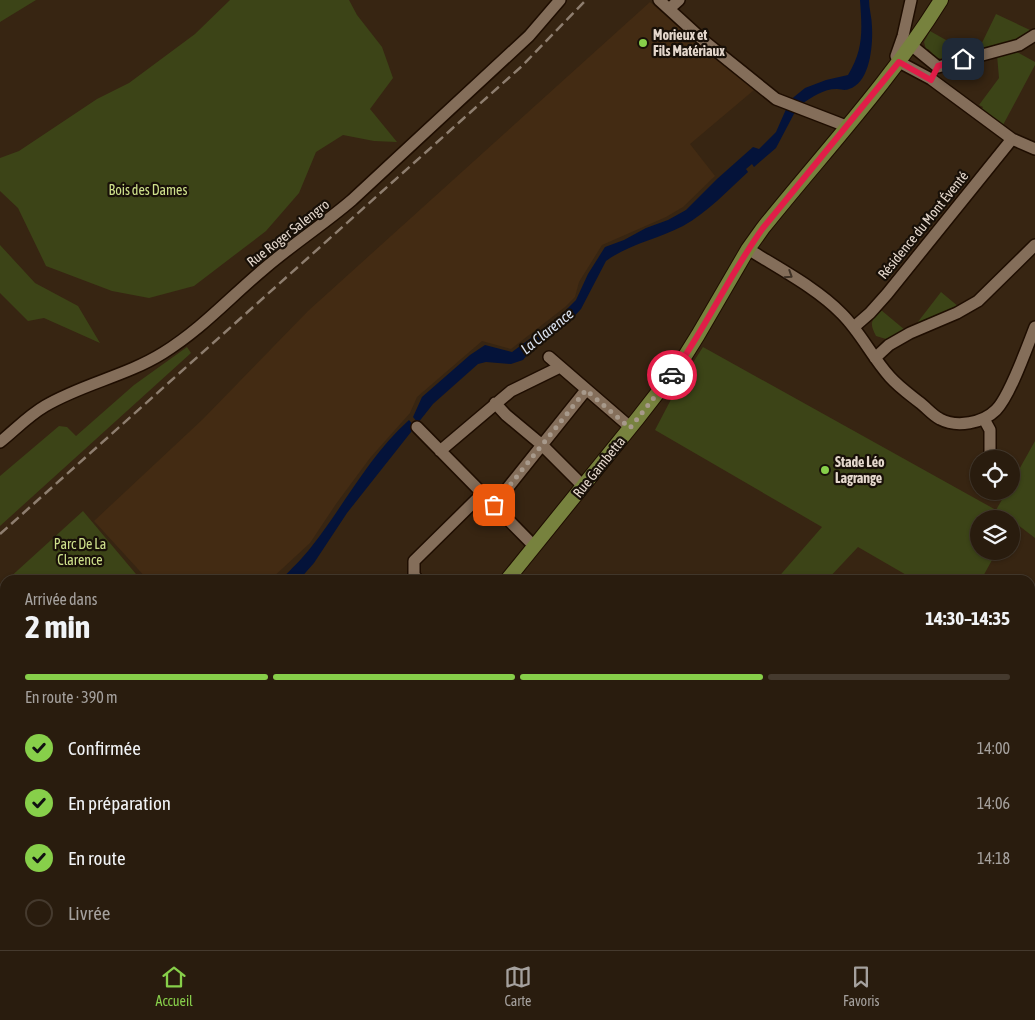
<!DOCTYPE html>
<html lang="fr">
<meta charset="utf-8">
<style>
:root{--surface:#291c0e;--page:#312517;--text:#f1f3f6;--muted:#a5a19e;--line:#453a2e;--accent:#87cf4a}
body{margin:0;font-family:"Asap Condensed",sans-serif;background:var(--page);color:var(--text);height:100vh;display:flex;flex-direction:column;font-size:19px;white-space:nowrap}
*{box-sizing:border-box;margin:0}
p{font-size:16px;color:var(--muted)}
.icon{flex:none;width:28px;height:28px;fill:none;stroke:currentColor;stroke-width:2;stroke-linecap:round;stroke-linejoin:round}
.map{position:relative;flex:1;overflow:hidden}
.side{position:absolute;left:0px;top:575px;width:1035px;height:375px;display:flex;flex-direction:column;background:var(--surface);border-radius:15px 15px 0 0;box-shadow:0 1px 4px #0004,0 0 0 1px var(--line)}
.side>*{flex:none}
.fabs{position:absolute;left:970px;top:450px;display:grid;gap:10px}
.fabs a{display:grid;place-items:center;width:50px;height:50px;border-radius:50%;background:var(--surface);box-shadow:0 1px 4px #0004,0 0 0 1px var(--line);font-size:25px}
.pin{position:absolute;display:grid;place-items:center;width:42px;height:42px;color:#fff;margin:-21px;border-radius:10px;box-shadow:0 2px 8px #0006}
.courier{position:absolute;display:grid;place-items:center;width:50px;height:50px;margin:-25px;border:4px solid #e11d48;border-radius:50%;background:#fff;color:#222;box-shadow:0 1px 6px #0007}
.summary em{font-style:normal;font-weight:700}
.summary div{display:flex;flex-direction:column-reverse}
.summary{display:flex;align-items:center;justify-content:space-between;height:85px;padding:0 25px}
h1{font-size:32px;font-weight:700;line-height:38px}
.bar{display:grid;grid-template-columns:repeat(4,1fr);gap:8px 5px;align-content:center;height:60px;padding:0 25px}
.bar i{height:6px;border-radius:4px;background:var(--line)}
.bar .active{background:var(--accent)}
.bar p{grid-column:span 4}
ol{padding:0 25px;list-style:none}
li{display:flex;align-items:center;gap:15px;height:55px}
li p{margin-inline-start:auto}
li .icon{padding:5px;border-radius:50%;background:var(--accent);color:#111;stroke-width:4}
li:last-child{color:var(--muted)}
li i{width:28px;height:28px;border:2px solid var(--line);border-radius:50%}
.dock{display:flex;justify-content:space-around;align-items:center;height:70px;border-top:1px solid var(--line);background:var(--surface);font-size:14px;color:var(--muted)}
.dock a{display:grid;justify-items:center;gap:2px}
.dock .active{color:var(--accent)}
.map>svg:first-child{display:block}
</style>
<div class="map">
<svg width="1035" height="950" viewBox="0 0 1035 950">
<rect width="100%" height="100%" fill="#372512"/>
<path fill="#432b13" d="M650,2L754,90L690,144L715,176L683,207L666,217L602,245L579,282L575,297L565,307L511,349L482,341L417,397L410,413L370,458L336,504L310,543L270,580H148L94,521L203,419L308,311Z"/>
<path fill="#3c4417" d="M0,0H36L0,22Z
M230,0H349L357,15L382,47L393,78L370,109L397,142L374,141L343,135L316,152L299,193L266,231L194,286L149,298L112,291L46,266L18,208L0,191V158L19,151L97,99L129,83L195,34Z
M996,14L1030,30L1017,40L979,49Z
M930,31L969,53C956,56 943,62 931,56L932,53L928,49L926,50L924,42Z
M1015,51L1035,62V65L1003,125L981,110L983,107L979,105L999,78L997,55Z
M0,245L35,283L78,306L100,343L44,318L28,321L0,293Z
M941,292L959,307L914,327Z
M881,310L905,330L886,339L876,336C869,322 871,322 881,310Z
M187,347L191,353L0,526V476L59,426L67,427L76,436L134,385Z
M703,347L996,510L1007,491H1011V484L1035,441V538L1014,522L1011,527V519H979V551H997L981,580H915L858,547L827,580H776L822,527L655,430L678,386Z
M83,511L141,580H7Z
M5,582V818L0,823V587Z
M1030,673L1035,674V892L1030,891Z"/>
<path fill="#04133a" d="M860,0H869C869,9 872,18 872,27C873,46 870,83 849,89C844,91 842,89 837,89C823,89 812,97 802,104L789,101L805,88L826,80L848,75C864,49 862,29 860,0Z
M787,107L796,110L776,148L754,167L752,164L746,169L748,172C727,191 708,212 683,226C658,239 629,244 606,261L581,309L568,323L538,342L523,360L511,364L486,362L478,364L433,404L418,423L413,417L422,397L470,355L485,345L512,352L543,329L554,322L576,300L588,274L605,247L624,240L646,228L668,220L686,210L717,179L753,147L759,149L776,132Z
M409,420L415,427L347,513L314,563L299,580H281C291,569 303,558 312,546C345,504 369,456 409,420Z"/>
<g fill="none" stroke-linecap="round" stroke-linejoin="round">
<g stroke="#1e0d00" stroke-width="14">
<path id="minor" d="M659,0L704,41L776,99L846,126
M911,0L903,36L896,56L899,62L931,79L1012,139L1035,149
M669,9L679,0
M911,45L938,67
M938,67L1019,45L1035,35
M748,249C778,268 817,288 842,314C861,333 872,357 890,377C899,387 909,394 919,402C926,407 932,415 940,419C957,428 983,423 996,410C1010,396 1027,347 1035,327
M854,327L870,313L887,294L1012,139
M549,357L630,427
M875,358L889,345L910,333L957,313L978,301L1035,245
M495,403L506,415L542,445L579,482L584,485
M984,419L990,430V459
M417,427L534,546
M0,442C15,430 28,416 45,406C82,384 126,376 163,353C203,328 229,298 265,268C293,244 324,224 352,200L529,36L560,0
M440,451L511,391L560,367
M494,505L586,390
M418,580L414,575V561L482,494
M365,945L379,950
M515,945L521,950
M244,946L254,949L272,945
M491,950L495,945"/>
</g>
<g stroke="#1e0d00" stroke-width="16">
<path id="major" d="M507,580L638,418L680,364L698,335L748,249L763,228C823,153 890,82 941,0
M240,950L244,945"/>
</g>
<use href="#minor" stroke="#846e5a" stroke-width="11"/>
<use href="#major" stroke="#77823e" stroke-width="14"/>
<path stroke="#8e7e6f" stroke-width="2.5" stroke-dasharray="10 5" stroke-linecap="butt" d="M0,534L522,66L586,0"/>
</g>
<defs><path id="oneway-chevron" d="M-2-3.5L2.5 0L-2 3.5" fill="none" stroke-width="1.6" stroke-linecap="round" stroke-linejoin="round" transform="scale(1.25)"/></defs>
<use stroke="#3e3125" href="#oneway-chevron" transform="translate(789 275) rotate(33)"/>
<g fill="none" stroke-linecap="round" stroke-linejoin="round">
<path stroke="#a7998b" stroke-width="5" stroke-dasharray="0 9" d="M494,505L586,390L630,428L672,375"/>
<path stroke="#e11d48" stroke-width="6" d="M672,375C706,328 729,275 763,228L899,62L931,80L938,66L963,59"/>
</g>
<g fill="#87cf4a" stroke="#181008" stroke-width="2">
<circle cx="643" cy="43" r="5"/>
<circle cx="825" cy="470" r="5"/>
</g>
<g text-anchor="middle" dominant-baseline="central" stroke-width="4.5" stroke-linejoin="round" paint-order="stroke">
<g font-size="14" font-weight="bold" fill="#e4d7cc" stroke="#181008" text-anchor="start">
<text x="653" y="35">Morieux et<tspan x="653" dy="16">Fils Matériaux</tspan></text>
<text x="835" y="462">Stade Léo<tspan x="835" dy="16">Lagrange</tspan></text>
</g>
<g font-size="14" fill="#cee08b" stroke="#181008">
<text x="148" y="190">Bois des Dames</text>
<text x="80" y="544">Parc De La<tspan x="80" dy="16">Clarence</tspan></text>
</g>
<g font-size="14" fill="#e4d7cc" stroke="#181008">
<text transform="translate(923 225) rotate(-51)">Résidence du Mont Éventé</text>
<text transform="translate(288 233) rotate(-38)">Rue Roger Salengro</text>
<text transform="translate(599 467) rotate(-51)">Rue Gambetta</text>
</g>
<g font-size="15" font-style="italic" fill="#dce4f2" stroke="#181008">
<text transform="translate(547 331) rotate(-39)">La Clarence</text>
</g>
</g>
</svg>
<div class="fabs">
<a><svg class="icon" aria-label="locate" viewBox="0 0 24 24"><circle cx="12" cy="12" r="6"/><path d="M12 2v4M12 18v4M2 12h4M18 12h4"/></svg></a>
<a><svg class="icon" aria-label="layers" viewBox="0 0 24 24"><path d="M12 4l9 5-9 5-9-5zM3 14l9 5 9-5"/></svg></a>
</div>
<div class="pin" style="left:494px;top:505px;background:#ea580c"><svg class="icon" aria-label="bag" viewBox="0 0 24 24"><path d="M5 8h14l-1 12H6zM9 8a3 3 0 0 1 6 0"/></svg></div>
<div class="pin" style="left:963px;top:59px;background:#1f2937"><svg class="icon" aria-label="home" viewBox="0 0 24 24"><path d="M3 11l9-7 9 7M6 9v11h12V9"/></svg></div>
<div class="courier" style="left:672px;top:375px"><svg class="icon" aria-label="car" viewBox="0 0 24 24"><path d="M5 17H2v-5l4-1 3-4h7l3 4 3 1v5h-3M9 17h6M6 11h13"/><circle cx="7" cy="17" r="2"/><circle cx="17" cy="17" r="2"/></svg></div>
<section class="side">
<div class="summary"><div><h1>2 min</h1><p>Arrivée dans</p></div><em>14:30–14:35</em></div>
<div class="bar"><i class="active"></i><i class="active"></i><i class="active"></i><i></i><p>En route · 390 m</p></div>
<ol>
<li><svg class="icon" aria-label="check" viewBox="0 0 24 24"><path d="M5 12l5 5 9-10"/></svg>Confirmée<p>14:00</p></li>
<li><svg class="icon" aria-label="check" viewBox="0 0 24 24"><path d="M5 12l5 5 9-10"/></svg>En préparation<p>14:06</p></li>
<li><svg class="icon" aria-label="check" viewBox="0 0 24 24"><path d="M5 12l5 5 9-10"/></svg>En route<p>14:18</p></li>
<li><i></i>Livrée</li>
</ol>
</section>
</div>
<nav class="dock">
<a class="active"><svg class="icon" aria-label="home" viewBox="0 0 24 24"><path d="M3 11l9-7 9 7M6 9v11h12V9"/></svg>Accueil</a>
<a><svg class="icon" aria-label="map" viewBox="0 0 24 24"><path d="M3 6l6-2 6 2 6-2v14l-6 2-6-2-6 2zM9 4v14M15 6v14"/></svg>Carte</a>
<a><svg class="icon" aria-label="saved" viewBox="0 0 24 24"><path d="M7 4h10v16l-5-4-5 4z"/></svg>Favoris</a>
</nav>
